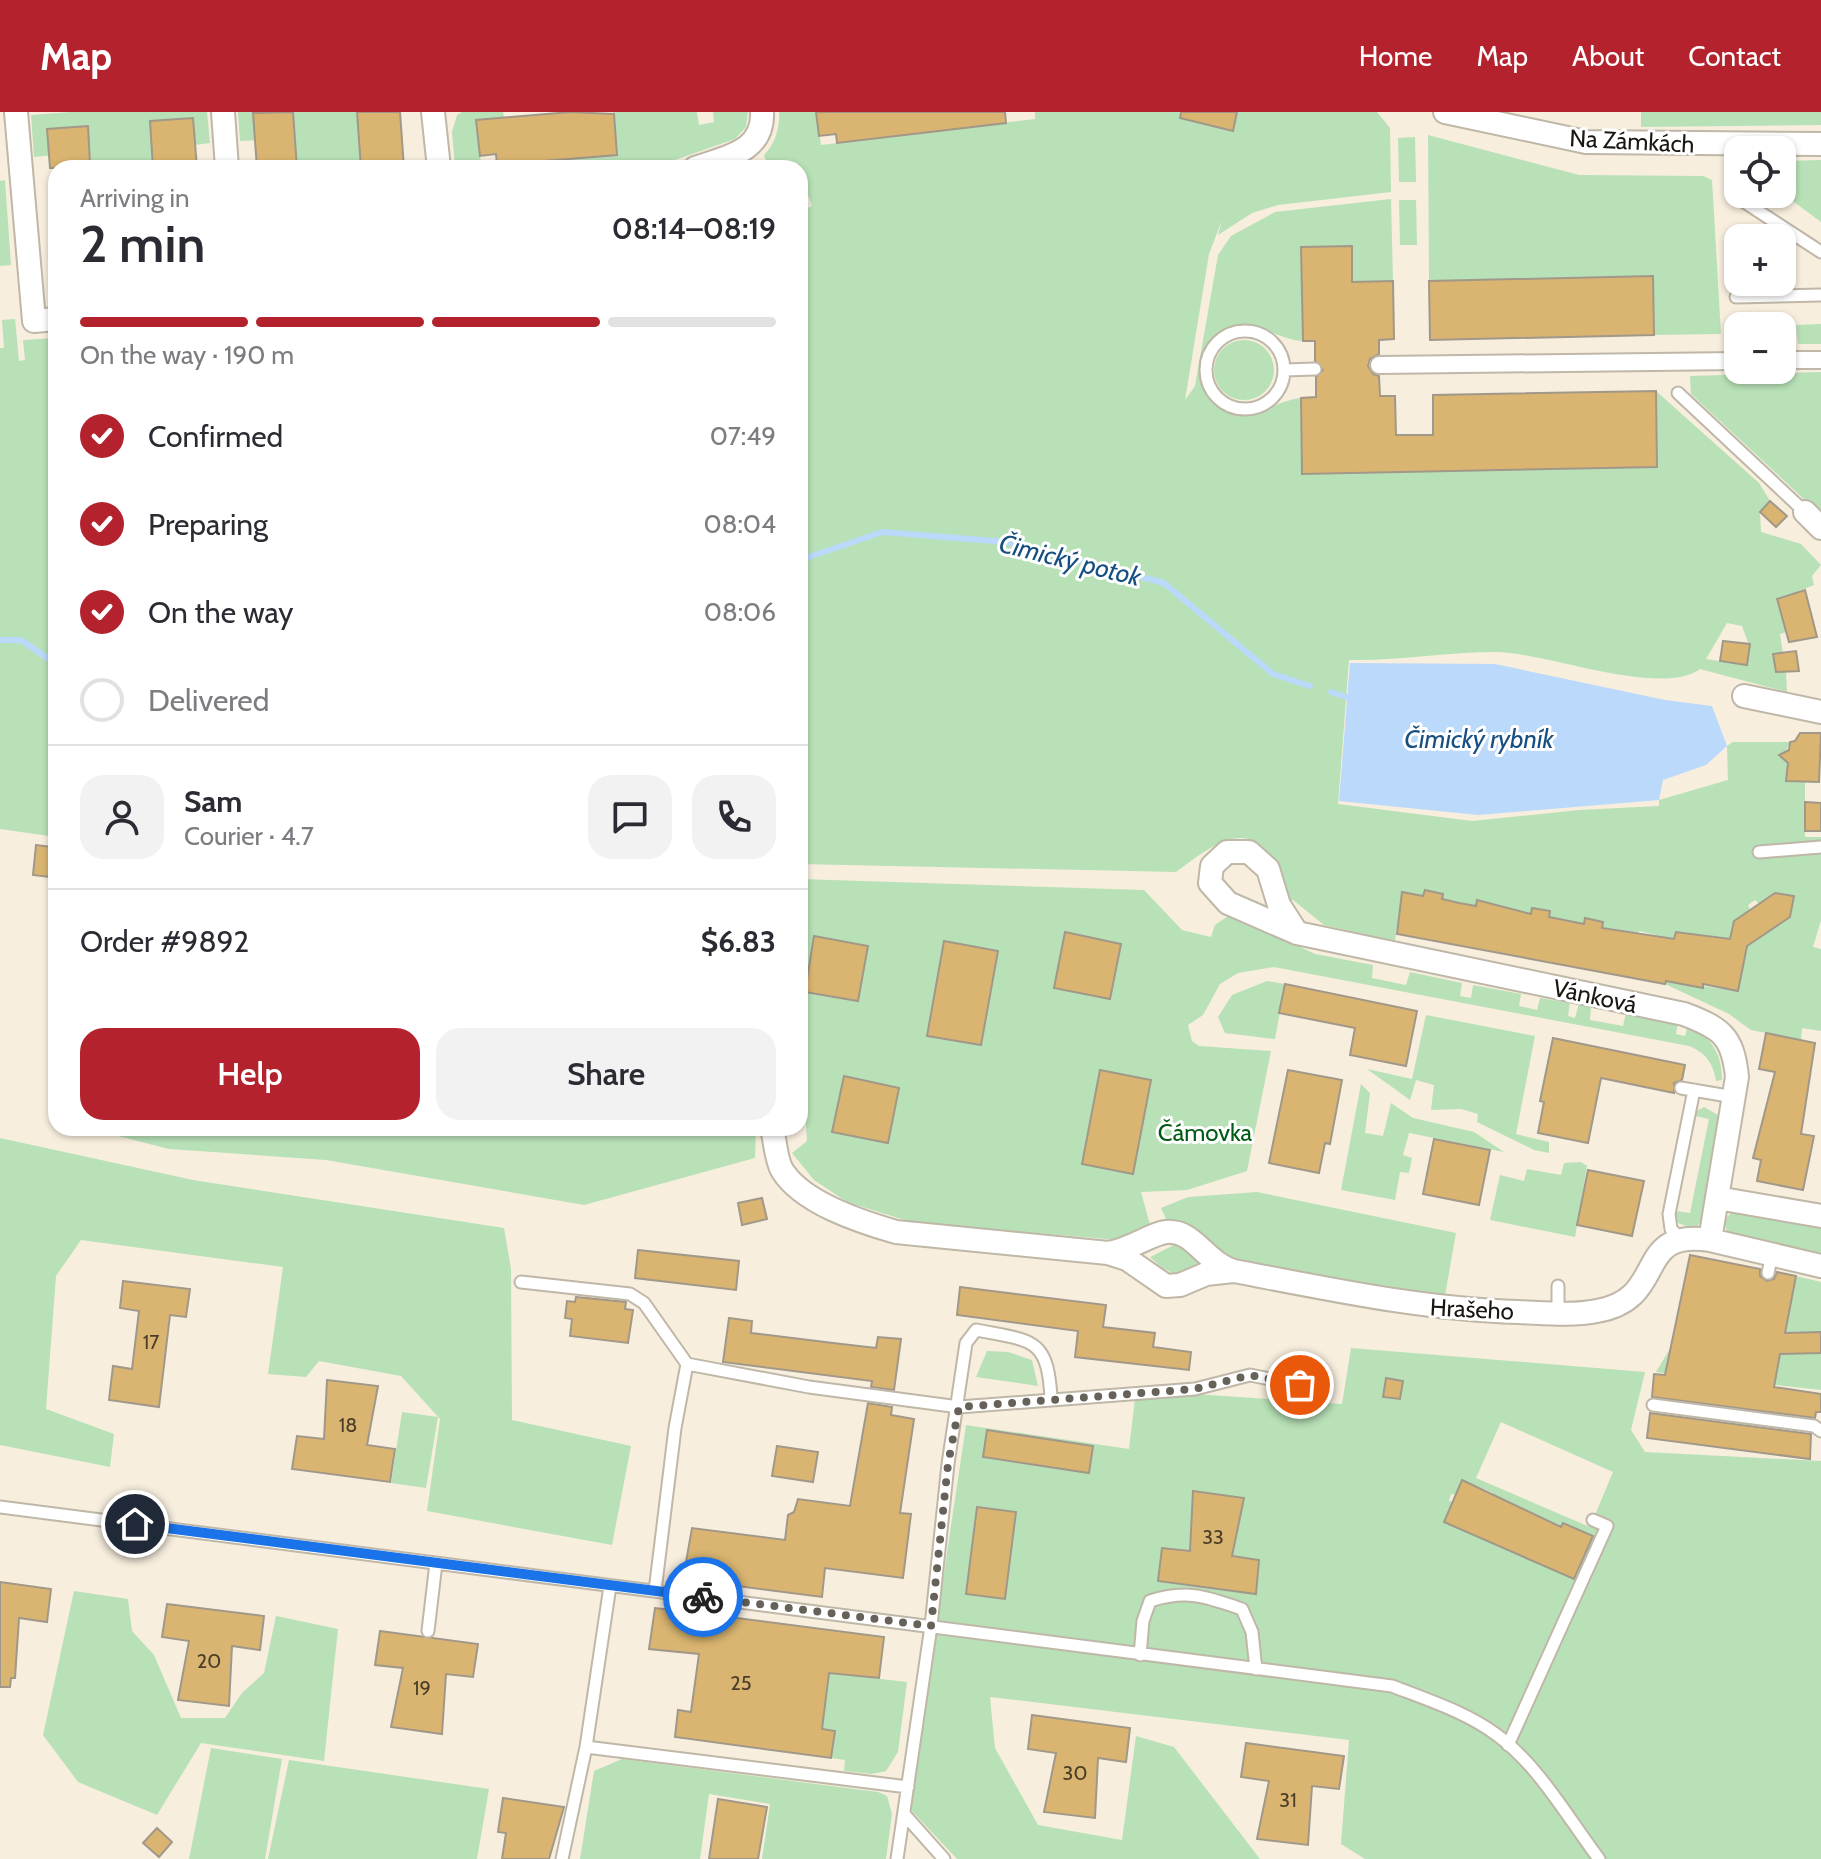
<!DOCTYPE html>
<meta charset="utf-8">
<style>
:root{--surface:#fff;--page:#f2f2f3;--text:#2b2b33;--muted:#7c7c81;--line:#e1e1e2;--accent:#b4222d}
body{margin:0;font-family:Cabin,sans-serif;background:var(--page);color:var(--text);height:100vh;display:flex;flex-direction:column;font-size:30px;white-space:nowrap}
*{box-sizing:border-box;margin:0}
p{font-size:26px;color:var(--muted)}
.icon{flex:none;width:44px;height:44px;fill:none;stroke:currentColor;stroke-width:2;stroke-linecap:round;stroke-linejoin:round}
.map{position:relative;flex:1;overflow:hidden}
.details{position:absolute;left:48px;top:48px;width:760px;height:976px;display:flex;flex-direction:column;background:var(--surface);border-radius:24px;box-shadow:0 2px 6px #0004}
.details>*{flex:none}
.controls{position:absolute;left:1724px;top:24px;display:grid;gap:16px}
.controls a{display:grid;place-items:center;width:72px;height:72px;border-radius:16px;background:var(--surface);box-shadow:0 2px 6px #0004;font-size:40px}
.pin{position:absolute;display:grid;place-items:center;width:68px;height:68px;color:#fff;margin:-34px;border:4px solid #fff;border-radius:50%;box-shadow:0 2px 8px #0007}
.courier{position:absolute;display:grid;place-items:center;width:80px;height:80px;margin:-40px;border:6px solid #1a73e8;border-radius:50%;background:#fff;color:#222;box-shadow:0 2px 10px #0007}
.head em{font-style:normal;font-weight:600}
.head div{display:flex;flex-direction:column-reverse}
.head{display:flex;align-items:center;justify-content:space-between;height:136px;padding:0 32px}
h1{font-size:52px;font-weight:600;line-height:60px}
.bar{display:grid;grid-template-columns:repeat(4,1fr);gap:12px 8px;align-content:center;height:96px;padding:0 32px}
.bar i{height:10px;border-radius:6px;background:var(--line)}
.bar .active{background:var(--accent)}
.bar p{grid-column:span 4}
.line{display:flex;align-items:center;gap:20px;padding:0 32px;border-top:2px solid var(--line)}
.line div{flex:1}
.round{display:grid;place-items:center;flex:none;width:84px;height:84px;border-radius:24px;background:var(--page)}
ol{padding:0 32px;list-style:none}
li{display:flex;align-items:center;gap:24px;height:88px}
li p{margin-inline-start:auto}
li .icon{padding:8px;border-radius:50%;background:var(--accent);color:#fff;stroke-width:4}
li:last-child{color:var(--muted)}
li i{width:44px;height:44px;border:4px solid var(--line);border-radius:50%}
.cta{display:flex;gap:16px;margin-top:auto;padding:16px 32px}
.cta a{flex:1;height:92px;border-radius:24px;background:var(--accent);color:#fff;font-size:32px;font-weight:600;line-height:92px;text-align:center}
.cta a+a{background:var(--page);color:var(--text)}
header{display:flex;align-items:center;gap:48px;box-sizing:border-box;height:112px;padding:0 40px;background:var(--accent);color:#fff}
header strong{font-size:38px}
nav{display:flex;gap:44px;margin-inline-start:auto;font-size:28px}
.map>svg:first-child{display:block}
</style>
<header>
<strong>Map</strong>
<nav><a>Home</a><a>Map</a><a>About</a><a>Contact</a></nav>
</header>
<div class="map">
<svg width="1821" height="1747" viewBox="0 0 1821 1747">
<rect width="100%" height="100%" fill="#f7eede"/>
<path fill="#b8e1b7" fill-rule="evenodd" d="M71,0H207L210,31L195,33L150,9L153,56H85L91,52L90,41L47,17L48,28H53L54,43L34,45L31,3Z
M238,0H263L253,1L254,12H259L260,28L240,29Z
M293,0H357L361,56H298L297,52H292L291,37L296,36L289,10L294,9Z
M462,0H503L504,5L477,8L481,54L617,43L613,0H697L699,13L714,10L713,0H748L746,15L735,27L652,56H455L452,20L457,3Z
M779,0H816L821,33L1035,7V0H1180L1179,6L1232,19L1237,0H1377L1390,16L1391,80L1278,93L1252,101L1218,123L1222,108L1209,142L1185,288L1195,274L1218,143L1231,124L1275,100L1391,87L1393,169L1353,170L1351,134L1301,135L1303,229C1278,228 1255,207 1232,214C1186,228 1191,294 1237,302C1259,306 1278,288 1301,286L1303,362L1657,355L1656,279L1759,371L1770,389L1760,400L1761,420L1801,432L1821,453L1812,464L1814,473L1776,488L1786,520L1780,522L1783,541L1773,543L1776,560L1786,559L1787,580L1700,557C1660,586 1545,540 1496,540C1447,540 1398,549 1349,548L1338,692L1472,709L1579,698L1659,694V688L1728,668L1727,634L1733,630H1790L1783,646L1788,651L1787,669L1805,670V725H1821V808L1813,835L1821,837V919L1802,916L1801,928L1751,918L1729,902L1665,872L1666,869L1738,879L1748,831L1791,804L1793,785L1776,781L1759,792L1755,788L1748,793L1750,798L1734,809L1730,827L1676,820L1673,832L1655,829L1656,823L1639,819L1637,825L1602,816L1585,806L1584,812L1549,805L1550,799L1533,796L1531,802L1494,798L1495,792L1478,789L1476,794L1442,787V782L1425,778L1423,784L1402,780L1395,829L1324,813L1293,788L1289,789C1281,772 1274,753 1263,738C1242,706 1195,746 1176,760L800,752V99L812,94L796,50L768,56L764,43C775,32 780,16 779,0ZM1727,511L1742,514L1749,533L1746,553L1706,547Z
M1641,0H1821V13L1641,15Z
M1428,23L1579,63L1703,64L1712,68L1721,222L1654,223L1653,165L1429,169Z
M1415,25L1416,70H1399L1398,26Z
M1821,48V110L1782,81V49Z
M5,68L11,153L0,154V69Z
M1399,88H1416L1417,133H1400Z
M15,207L19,249L25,248L23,228L56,226V725L0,717V236H4L2,208Z
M1821,212V232H1798L1796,213Z
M1214 258a30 30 0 1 1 60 0a30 30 0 1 1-60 0Z
M1821,260V403L1691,282L1690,264Z
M800,767L1144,778L1182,818L1211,825L1215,813L1231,802L1315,842L1373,853L1372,866L1406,873L1410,860L1462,871L1460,884L1471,886L1473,873L1521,882L1519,894L1537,898L1540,886L1570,891L1568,904L1575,906L1579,892L1591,896L1590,908L1623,914L1626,901L1678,910L1676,922L1685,924L1688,913C1711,926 1722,940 1722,968L1716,969C1713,951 1706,941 1689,934L1274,855L1238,861L1220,872L1203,903L1188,913L1192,929L1199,934L1271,939L1247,1059L1187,1078L1141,1080L1150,1113L1118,1128L911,1110L847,1090L814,1068L792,1041L807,1029L800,923ZM1066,820L1121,832L1110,887L1055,876ZM814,824L868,834L858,889L805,880ZM944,829L998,839L980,933L927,923ZM1101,959L1151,968L1133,1062L1082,1052ZM844,965L899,976L888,1031L833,1020Z
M1267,869L1285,872L1275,927L1225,921L1218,905L1232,883Z
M1426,903L1535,924L1516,1022L1549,1030V1041L1534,1038L1477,1010L1478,1002L1461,997L1431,998L1434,973L1416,968L1410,988L1367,957L1412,967Z
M1361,972L1370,981L1365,1021L1383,1024L1391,991L1413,1006L1474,1020L1504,1040L1409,1021L1403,1043L1412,1046L1409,1061L1400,1060L1395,1088L1341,1078Z
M1704,995L1718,1003L1702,1108L1695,1117L1678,1111L1674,1103L1676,1099L1690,1101L1709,1007L1695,1004V1000Z
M112,1016H756L755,1046L584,1093L326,1048L169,1037L114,1023Z
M0,1026L193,1068L504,1116L511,1157L512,1308L631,1334L612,1433L427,1399L440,1307L401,1264L319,1249L306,1265L268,1262L283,1155L81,1128L56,1164L46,1297L114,1322L110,1355L0,1333Z
M1581,1050L1587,1054L1575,1125L1490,1108L1500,1063L1524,1069L1527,1057L1561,1063L1564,1051Z
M1257,1080L1456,1121L1444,1189L1225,1144L1168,1111L1161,1096L1188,1085Z
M1733,1098L1821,1116V1143L1728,1122L1724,1109Z
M1176,1132L1190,1138L1200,1151L1174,1162L1161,1155L1150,1145Z
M1796,1164L1821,1170V1220L1801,1221V1241H1821V1278L1656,1260L1671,1235L1777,1256Z
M1351,1236L1645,1260L1631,1318L1645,1340L1821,1349V1747H1365L1341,1732L1349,1628L990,1585L995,1636L1038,1713L1122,1728L1136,1624L1174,1635L1260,1747H957L909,1696L966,1313L1129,1337L1136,1278L1342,1292ZM1501,1310L1613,1360L1590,1415L1476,1366ZM987,1318L1093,1334L1089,1361L984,1345ZM1463,1368L1493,1381L1487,1395L1557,1425L1563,1412L1593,1424L1575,1467L1445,1411L1453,1390L1449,1389L1451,1382L1456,1383ZM1193,1379L1244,1386L1232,1444L1259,1448L1256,1482L1159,1469L1163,1436L1190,1439ZM977,1396L1015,1400L1005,1487L966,1482Z
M987,1239L1008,1240L1032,1248L1038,1274L976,1265Z
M402,1300L438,1305L426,1376L391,1371Z
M74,1479L128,1487L132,1519L154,1543L181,1606H225L242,1581L264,1561L276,1504L338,1517L324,1649L201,1631L157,1703L78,1670L43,1623Z
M829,1561L907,1570L898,1640L886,1659L872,1662L844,1659L845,1648L831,1646L835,1619L822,1617Z
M211,1636L282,1647L265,1747H189Z
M622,1647L878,1680L887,1684L892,1702L886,1747H762L770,1692L709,1682L700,1747H580L594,1659Z
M289,1648L489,1677L477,1747H268Z"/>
<path fill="#bad9fb" d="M1350,551L1495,552L1665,588L1712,594L1727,634L1706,653L1663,668L1659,688L1478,703L1339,689Z"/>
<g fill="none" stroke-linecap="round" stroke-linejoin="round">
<path stroke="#bad9fb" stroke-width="6" d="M800,448L882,420L1007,430L1164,471L1273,562L1310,574
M0,528H21L56,552
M1331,580L1346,585"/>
</g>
<path fill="#dab571" stroke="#a19889" stroke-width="2" d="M293,0L297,56H257L253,1Z
M357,0H400L404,56H361Z
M570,0L614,2L617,43L497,53L496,42L480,44L476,8Z
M816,0H1005L1006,11L837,31L836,22L819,24Z
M1181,0H1237L1233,19L1180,6Z
M193,6L197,56H153L150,9Z
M88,14L90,52L85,53V56H50L47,17Z
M1352,134V170L1393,169L1394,227L1379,228V242L1370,247L1368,254L1373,262L1379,264L1380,284H1395L1396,323H1433V283L1656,279L1657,355L1302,362L1301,286L1316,285V265L1323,258L1315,249V229H1303L1301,135Z
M1653,164L1654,223L1430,228L1429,169Z
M1770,389L1787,404L1776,415L1760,400Z
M1805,478L1817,525L1789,530L1777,487Z
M1723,529L1750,532L1747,553L1720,549Z
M1796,539L1799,559L1776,560L1773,542Z
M1800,621H1821L1819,670L1786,669L1788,651L1779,643L1789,638L1790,630L1795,629Z
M1805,690L1821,691V719H1805Z
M36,733L52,735L49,765L33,763Z
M1425,778L1443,782L1442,787L1459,791L1476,794L1477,788L1531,802L1532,796L1550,799L1549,805L1584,812L1585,806L1603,810L1602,816L1674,827L1676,820L1730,827L1734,809L1775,781L1794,784L1790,805L1747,834L1738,879L1703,872V876L1666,869L1665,872L1397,822L1402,780L1423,784Z
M1065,820L1121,832L1110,887L1054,876Z
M814,824L868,834L858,889L805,880Z
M944,829L998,839L981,933L927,924Z
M1285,872L1417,899L1406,954L1350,943L1355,916L1279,901Z
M1766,921L1815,931L1801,1022L1814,1024L1803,1078L1757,1069L1761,1048L1753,1046L1775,960L1759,957Z
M1553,926L1685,953L1682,968L1674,971V981L1601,966L1588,1031L1538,1021L1544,990L1540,989Z
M1100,958L1151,968L1133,1062L1082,1052Z
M1288,958L1342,968L1330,1032L1325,1031L1319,1061L1269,1051Z
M844,964L899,976L888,1031L832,1020Z
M1434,1027L1490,1038L1479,1093L1423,1082Z
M1588,1058L1644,1069L1632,1124L1577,1113Z
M762,1086L767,1107L742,1113L738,1091Z
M638,1138L739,1149L736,1178L635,1166Z
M1690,1143L1760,1157V1164L1767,1169L1774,1167L1777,1160L1796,1164L1785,1221L1821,1220V1241L1780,1242L1774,1275L1821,1282V1300H1816L1815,1306L1652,1285L1654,1262L1665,1263Z
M123,1169L190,1177L186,1205L170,1203L159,1295L109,1288L113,1254L132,1257L139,1199L120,1196Z
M960,1175L1106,1193L1103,1215L1155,1221L1153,1235L1191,1240L1189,1258L1075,1245L1078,1219L957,1203Z
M576,1185L626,1190L625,1197L633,1198L628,1231L570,1224L572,1207L565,1206L567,1189L575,1190Z
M729,1206L752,1209L751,1221L833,1231L876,1236L878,1225L901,1227L894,1278L871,1275L872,1269L723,1250Z
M1386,1266L1403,1269L1400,1287L1383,1285Z
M327,1268L378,1274L367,1333L395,1337L390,1370L292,1357L297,1324L324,1327Z
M868,1291L892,1295L891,1303L914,1307L900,1401L911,1402L903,1466L825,1456L822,1485L683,1467L692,1416L785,1428L788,1403L794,1400L798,1387L850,1394Z
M1650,1301L1811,1322L1810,1347L1647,1326Z
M987,1318L1093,1334L1089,1361L983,1345Z
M777,1334L818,1340L813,1370L772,1364Z
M1462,1368L1561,1415L1563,1411L1593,1424L1574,1467L1444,1410Z
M1193,1379L1244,1386L1232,1444L1259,1448L1256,1482L1158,1469L1162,1436L1190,1439Z
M977,1395L1016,1400L1005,1487L966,1482Z
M0,1470L51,1477L47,1510L19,1506L15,1566H11L10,1575H0Z
M167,1492L264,1504L260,1538L232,1534L229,1594L178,1588L189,1529L162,1525Z
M674,1494L690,1497V1500L884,1525L879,1566L829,1561L822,1617L835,1619L831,1646L675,1625L678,1598L691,1600L699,1542L649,1537L655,1496L673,1498Z
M380,1519L478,1532L473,1565L446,1562L442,1622L391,1615L403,1556L375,1553Z
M1032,1603L1130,1616L1126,1650L1098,1646L1095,1706L1044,1700L1056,1641L1028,1637Z
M1246,1631L1344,1644L1339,1677L1312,1674L1308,1733L1257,1727L1269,1669L1241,1665Z
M503,1686L564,1695L549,1747H502L506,1721L498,1720Z
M718,1687L767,1695L758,1747H709Z
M157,1716L172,1730L159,1745L143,1731Z"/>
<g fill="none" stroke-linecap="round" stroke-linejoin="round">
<g stroke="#bfb7a7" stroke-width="15">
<path id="service" d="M1733,33L1735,84L1821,140
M1736,185L1821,183
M1206 258a39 39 0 1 1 78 0a39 39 0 1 1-78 0Z
M1284,258L1315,257
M1678,281L1805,400
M1759,740L1821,735
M1681,976L1734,985
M1679,1125L1671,1117L1669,1102L1694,978
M1768,1161L1772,1142
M521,1170L630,1182L644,1191L687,1252L809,1275L959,1295L1195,1277L1250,1263L1300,1273
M1558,1174V1201
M1653,1293L1814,1314L1821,1319
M0,1395L1392,1574C1428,1588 1466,1600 1497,1623C1539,1654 1568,1706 1599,1747
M655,1479L675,1316L687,1252
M428,1519L436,1451
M1140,1543L1143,1509L1150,1489C1187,1477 1207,1485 1242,1497L1252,1520L1256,1557
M1508,1633L1607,1414L1593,1408
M586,1635L908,1675
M904,1702L944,1747
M562,1747L586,1635L610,1474
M897,1747L931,1514L948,1352L966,1231L976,1218C1032,1229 1048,1225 1051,1287"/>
</g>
<g stroke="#bfb7a7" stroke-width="20">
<path id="pedestrian" d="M1782,248H1821
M1379,253L1738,249"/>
</g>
<g stroke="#bfb7a7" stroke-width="26">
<path id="minor" d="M16,0L34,209L56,207
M223,0L227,56
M433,0L439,56
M1445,0L1586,30L1821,32
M695,56C726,45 764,40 762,0
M1805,400L1821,416
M1744,584L1821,600
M1297,821L1279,793L1268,757L1249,740H1227L1212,754L1210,771L1228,791L1297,821L1684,902C1721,916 1733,924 1737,965L1710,1128L1821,1154
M772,1016C775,1028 776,1048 782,1058C802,1091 861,1110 896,1120L1108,1141L1127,1147L1166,1174L1180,1173L1206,1162L1233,1159
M1717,1086L1821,1104
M1108,1141C1130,1138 1150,1122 1166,1120C1194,1117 1205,1151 1234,1159C1329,1177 1421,1197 1518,1200C1544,1201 1572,1204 1597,1199C1669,1187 1632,1116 1710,1128"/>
</g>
<use href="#service" stroke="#fff" stroke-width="11"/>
<use href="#pedestrian" stroke="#fff" stroke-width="16"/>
<use href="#minor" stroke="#fff" stroke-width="22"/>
</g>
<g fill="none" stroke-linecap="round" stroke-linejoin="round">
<path stroke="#676259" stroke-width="8" stroke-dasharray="0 14.4" d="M703,1485L931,1514L948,1352L959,1295L1195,1277L1250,1263L1300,1273"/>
<path stroke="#1a73e8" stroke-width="10" d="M135,1412L703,1485"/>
</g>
<g text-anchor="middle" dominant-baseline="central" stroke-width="6" stroke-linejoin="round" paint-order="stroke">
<g font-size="20" fill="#4a3e29">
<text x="151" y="1230">17</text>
<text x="348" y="1313">18</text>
<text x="1213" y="1425">33</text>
<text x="209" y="1549">20</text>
<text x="741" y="1571">25</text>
<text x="422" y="1576">19</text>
<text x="1075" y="1661">30</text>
<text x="1288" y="1688">31</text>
</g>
<g font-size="24" fill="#1a1611" stroke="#fff">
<text transform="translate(1632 29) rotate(3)">Na Zámkách</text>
<text transform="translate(1595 884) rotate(12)">Vánková</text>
<text transform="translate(1472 1197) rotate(3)">Hrašeho</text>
</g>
<g font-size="24" fill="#025914" stroke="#fff">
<text x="1205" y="1020">Čámovka</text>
</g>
<g font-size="26" font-style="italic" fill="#184f81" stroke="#fff">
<text transform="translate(1070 448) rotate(14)">Čimický potok</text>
<text x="1479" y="627">Čimický rybník</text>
</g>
</g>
</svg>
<div class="controls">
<a><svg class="icon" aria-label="locate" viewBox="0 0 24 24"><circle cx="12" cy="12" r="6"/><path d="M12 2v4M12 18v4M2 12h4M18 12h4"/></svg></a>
<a>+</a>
<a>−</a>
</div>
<div class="pin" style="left:1300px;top:1273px;background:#ea580c"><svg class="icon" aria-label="bag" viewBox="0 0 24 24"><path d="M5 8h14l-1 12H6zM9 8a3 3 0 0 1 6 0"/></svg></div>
<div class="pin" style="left:135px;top:1412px;background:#1f2937"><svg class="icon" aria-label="home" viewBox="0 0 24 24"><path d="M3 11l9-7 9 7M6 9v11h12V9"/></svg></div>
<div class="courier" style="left:703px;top:1485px"><svg class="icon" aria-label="bike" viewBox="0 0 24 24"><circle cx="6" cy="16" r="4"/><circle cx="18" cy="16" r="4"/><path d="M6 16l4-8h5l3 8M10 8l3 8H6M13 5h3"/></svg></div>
<section class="details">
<div class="head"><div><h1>2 min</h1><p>Arriving in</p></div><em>08:14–08:19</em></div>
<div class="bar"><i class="active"></i><i class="active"></i><i class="active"></i><i></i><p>On the way · 190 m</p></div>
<ol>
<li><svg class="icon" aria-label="check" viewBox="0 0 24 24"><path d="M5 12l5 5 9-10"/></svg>Confirmed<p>07:49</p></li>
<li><svg class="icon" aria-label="check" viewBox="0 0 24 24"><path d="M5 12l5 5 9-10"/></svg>Preparing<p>08:04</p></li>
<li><svg class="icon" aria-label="check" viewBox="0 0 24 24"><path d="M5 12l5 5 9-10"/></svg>On the way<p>08:06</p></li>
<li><i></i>Delivered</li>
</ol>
<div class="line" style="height:144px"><a class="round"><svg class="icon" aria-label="person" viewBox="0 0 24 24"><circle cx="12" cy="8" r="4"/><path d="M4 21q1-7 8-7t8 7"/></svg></a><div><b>Sam</b><p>Courier · 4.7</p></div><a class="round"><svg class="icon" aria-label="chat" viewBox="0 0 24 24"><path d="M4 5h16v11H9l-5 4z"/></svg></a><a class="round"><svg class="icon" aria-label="phone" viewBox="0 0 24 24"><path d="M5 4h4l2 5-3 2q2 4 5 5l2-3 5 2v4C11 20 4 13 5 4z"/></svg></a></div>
<div class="line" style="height:104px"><div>Order #9892</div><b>$6.83</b></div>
<div class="cta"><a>Help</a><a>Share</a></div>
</section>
</div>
